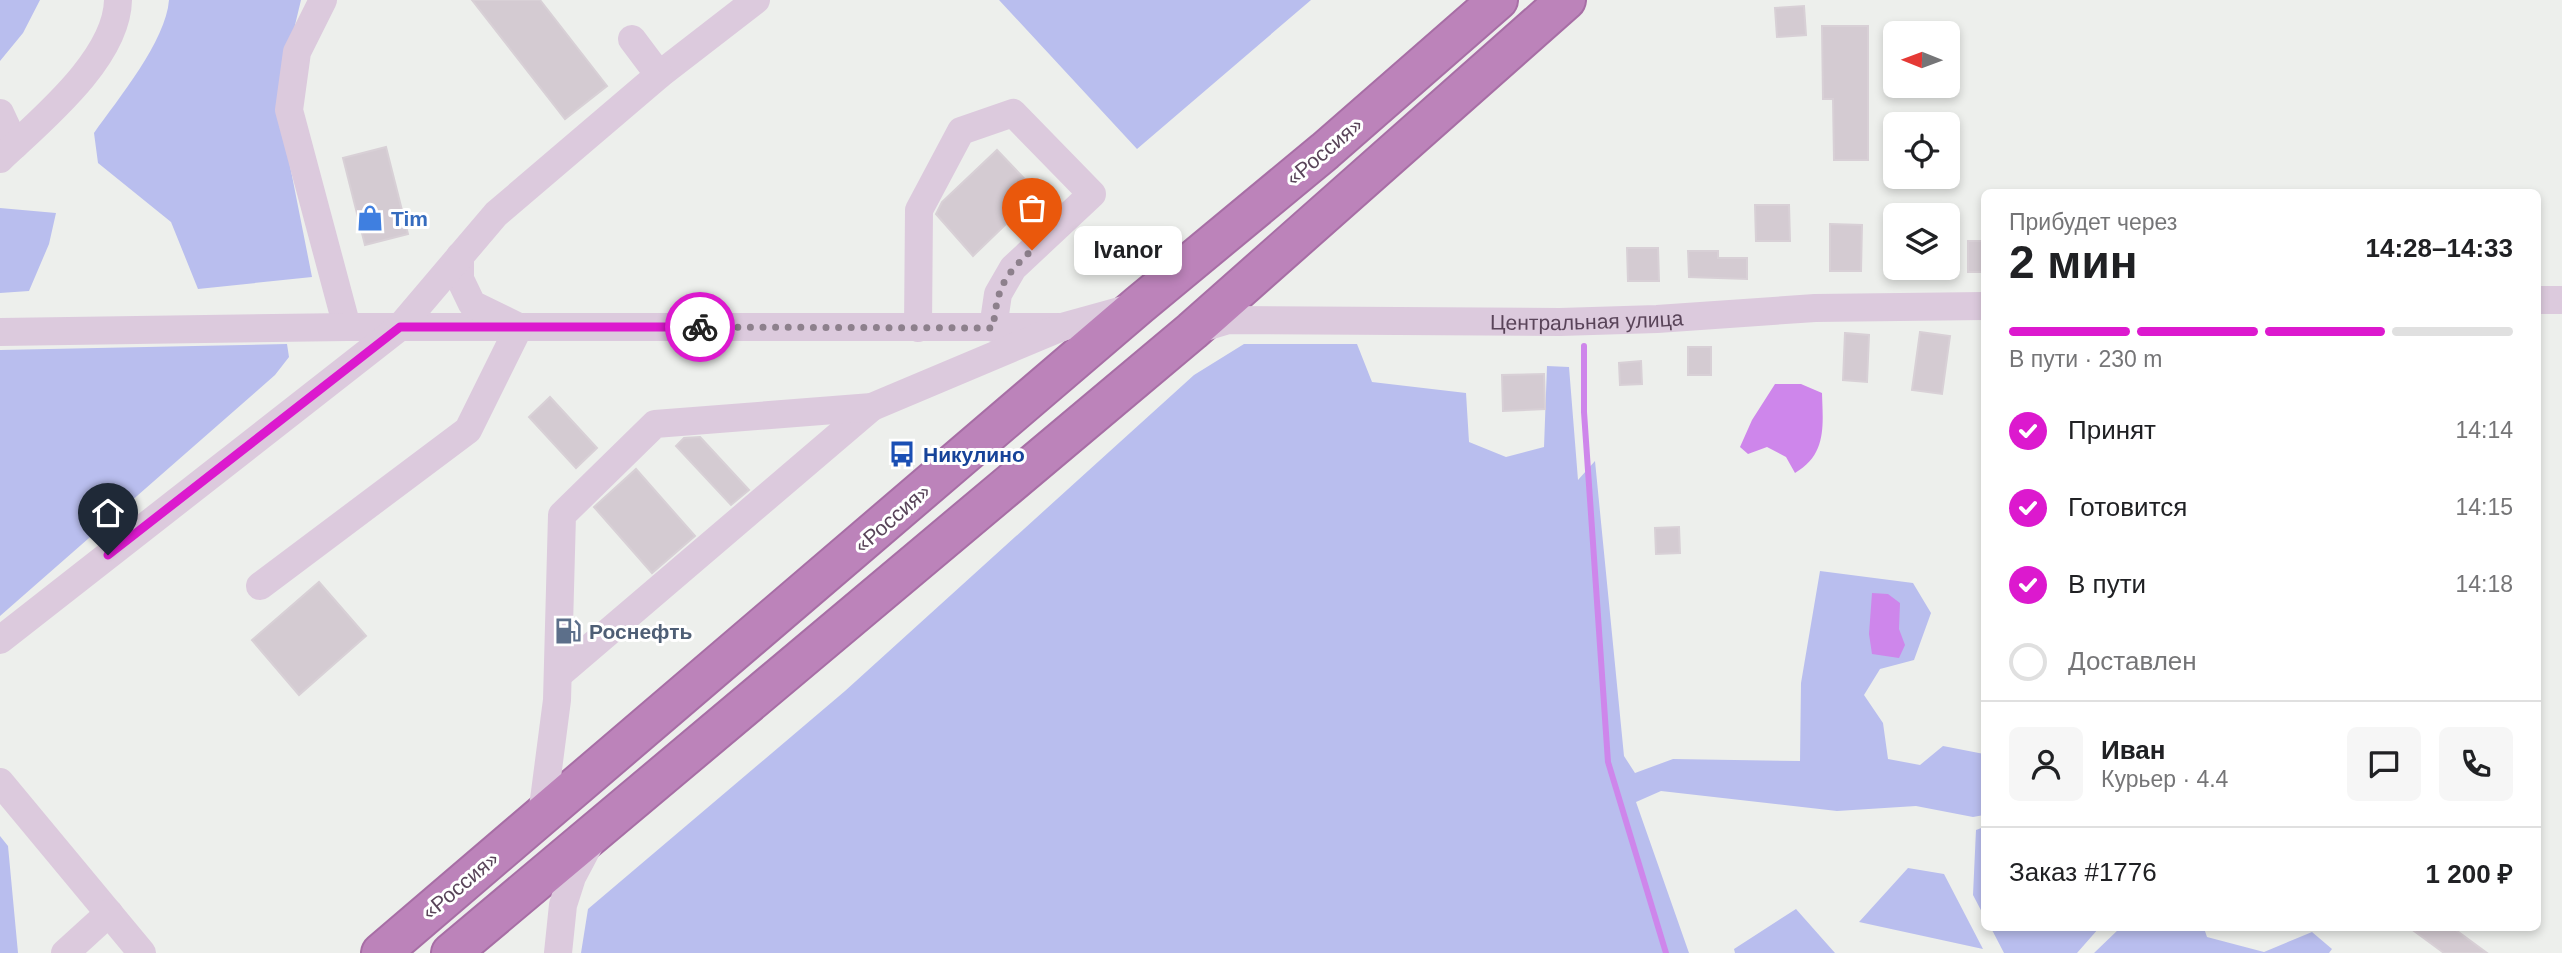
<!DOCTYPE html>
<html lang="ru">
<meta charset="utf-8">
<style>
:root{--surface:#fff;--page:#f6f6f6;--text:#202124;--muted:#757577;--line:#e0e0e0;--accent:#dc19ce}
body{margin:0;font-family:Helvetica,sans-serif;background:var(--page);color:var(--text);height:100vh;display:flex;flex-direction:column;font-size:26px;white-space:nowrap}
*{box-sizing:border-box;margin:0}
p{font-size:23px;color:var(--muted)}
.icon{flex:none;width:38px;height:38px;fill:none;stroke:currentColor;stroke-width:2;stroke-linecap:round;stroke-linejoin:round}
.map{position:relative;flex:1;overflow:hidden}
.sheet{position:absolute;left:1981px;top:189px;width:560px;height:742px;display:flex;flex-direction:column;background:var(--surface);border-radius:10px;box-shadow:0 4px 10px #0003}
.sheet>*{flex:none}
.needle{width:46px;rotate:271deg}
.buttons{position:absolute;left:1883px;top:21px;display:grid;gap:14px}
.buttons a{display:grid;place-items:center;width:77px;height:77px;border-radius:10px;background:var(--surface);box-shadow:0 4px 10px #0003;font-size:35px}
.pin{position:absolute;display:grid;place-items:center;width:60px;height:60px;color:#fff;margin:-72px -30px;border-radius:50% 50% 50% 0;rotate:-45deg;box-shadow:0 0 7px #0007}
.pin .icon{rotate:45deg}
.courier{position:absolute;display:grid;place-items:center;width:70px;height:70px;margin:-35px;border:5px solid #dc19ce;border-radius:50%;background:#fff;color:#222;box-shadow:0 2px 9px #0007}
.bubble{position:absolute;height:49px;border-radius:10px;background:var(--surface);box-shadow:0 4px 10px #0003;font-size:23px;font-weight:700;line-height:49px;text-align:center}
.headline em{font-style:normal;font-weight:700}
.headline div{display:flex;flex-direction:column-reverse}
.headline{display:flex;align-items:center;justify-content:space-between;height:119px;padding:0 28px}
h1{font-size:46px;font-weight:700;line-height:52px}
.bar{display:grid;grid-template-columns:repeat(4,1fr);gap:10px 7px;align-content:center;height:84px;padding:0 28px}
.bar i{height:9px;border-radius:5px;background:var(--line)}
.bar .active{background:var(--accent)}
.bar p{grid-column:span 4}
.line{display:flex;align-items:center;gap:18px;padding:0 28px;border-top:2px solid var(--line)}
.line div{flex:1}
.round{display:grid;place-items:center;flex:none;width:74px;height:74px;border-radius:10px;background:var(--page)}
ol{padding:0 28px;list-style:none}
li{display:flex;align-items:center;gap:21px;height:77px}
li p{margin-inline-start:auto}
li .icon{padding:7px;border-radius:50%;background:var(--accent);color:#fff;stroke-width:4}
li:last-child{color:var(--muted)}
li i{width:38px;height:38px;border:4px solid var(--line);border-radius:50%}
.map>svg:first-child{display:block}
</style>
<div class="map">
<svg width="2562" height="953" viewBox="0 0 2562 953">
<rect width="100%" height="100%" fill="#edefec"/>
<path fill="#b9beee" d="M0,0H40L23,33L0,61Z
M169,0H301L277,100L312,277L198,289L171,222L98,163L94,133C118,99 166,41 169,0Z
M999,0H1311L1137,149Z
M0,208L56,213L49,244L29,291L0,293Z
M287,344L289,357L275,375L0,616V350Z
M1244,344H1357L1372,382L1466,393L1469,442L1506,457L1544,447L1547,366L1569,367L1578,480L1595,461L1624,756L1635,773L1673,759L1800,761L1801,683L1820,571L1913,583L1931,613L1914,660L1880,669L1864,695L1883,723L1888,759L1920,765L1943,746L1984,754V815L1973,817L1916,806L1837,811L1661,791L1636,802L1689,953H581L588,909L845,691L1194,375Z
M1984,827V916L1973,895L1976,830Z
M0,836L8,846L18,953H0Z
M1908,868L1944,874L1983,949L1859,922Z
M1796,909L1835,953H1735L1734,949Z
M1991,928H2099L2077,953H2004Z
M2120,928H2204L2207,937L2264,952L2312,932L2332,949L2329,953H2094Z"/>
<path fill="#ce86eb" d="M1775,384H1801L1822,393C1823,426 1827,454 1795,473L1786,457L1767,447L1748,454L1740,447L1752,420Z
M1872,593L1888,594L1900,603L1899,629L1905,645L1899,658L1872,654L1869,634Z"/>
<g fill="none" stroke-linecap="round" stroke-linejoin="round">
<path stroke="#ce86eb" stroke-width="6" d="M1584,346V412L1608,762L1666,953"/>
</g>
<path fill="#d4cbd2" stroke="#d8d0d6" stroke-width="2" d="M472,0H540L607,86L565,119Z
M1804,6L1806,35L1777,37L1775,8Z
M1822,26H1868V160H1834L1833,99H1823Z
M386,147L408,234L365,245L343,158Z
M997,150L1038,193L973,256L936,214L942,202Z
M1755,205H1789L1790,241H1756Z
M1830,224L1862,225L1861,271H1830Z
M1968,241H1984V272H1968Z
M1627,248H1658L1659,281H1628Z
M1688,251H1718V258H1747V279L1689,277Z
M1920,332L1950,336L1942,394L1912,390Z
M1845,333L1869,335L1867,382L1843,380Z
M1688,347H1711V375H1688Z
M1641,361L1642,384L1620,385L1619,363Z
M1544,374L1545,409L1503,411L1502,375Z
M550,397L597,448L576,468L529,417Z
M700,437L749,490L731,505L676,446L684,438Z
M636,469L695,536L652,573L594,507Z
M1679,527L1680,553L1656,554L1655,528Z
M319,582L366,636L299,695L252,640Z
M2410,928H2453L2487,953H2444Z"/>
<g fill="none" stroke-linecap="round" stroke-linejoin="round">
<g stroke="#a76ea5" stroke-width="42">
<path id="highway" d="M381,953L1139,305L1325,151L1498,0
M451,953L1192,331L1566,0"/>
</g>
<g stroke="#dccadd" stroke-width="28">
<path d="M323,0L297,52L289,110L347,327"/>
<path d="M659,75L756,0"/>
<path d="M0,113L15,145"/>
<path d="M0,159C40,121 117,59 118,0"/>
<path d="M2538,300H2562"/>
<path d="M918,328L919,210L961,131L1013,113L1092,194L1013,268L998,294L993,328"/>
<path id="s1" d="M1198,329L1228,320L1560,322L1657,319L1815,308L1984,306"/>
<path d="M0,332L347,327H1062"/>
<path d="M260,586L468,430L519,327L472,304L460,279V256"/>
<path d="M0,640L400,327L496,214L659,75L632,39"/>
<path d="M558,675L872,407"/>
<path d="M0,782L142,953"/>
<path d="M542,815L557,700L562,515L655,424L872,407L1062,327L1127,309"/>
<path d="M65,953L109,913"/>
<path d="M558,953L563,905L572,877L590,843"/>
</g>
<use href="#highway" stroke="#bc83ba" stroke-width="38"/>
</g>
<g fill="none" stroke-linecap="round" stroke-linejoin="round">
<path stroke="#8d808c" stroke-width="7" stroke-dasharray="0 12.6" d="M700,327L993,328C998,287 1002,278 1032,250"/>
<path stroke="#dc19ce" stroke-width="9" d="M108,555L400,327H700"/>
</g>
<defs>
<g id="shop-bare" transform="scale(2.1)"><path d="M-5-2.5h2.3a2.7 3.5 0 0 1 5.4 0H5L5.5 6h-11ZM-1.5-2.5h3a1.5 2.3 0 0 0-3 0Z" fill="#3f7fe0" stroke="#fff" stroke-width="2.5" paint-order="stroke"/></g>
<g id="bus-bare" transform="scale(2.1)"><path d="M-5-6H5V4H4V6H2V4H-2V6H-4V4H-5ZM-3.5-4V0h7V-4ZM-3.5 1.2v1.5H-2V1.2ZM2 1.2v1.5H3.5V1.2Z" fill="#1a4fb4" stroke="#fff" stroke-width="2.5" paint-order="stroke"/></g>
<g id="fuel-bare" transform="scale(2.1)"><path d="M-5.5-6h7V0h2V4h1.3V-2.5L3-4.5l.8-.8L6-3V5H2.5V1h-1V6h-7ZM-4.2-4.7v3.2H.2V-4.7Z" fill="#5c6f8a" stroke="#fff" stroke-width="2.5" paint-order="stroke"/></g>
</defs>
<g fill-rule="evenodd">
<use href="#shop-bare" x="370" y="218"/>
<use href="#bus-bare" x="902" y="454"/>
<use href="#fuel-bare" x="568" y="631"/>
</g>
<g text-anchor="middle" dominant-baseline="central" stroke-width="6" stroke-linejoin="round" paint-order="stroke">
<g font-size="21" fill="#594459" stroke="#fff">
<text transform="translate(1324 151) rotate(-40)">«Россия»</text>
<text stroke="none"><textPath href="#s1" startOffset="390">Центральная улица</textPath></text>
<text transform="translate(892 518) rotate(-41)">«Россия»</text>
<text transform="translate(460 885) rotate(-40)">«Россия»</text>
</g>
<g font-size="21" font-weight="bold" fill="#366cbe" stroke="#fff" text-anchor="start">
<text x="391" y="218">Tim</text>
</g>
<g font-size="21" font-weight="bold" fill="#164399" stroke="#fff" text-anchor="start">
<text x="923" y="454">Никулино</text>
</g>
<g font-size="21" font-weight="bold" fill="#4e5e75" stroke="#fff" text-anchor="start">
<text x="589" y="631">Роснефть</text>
</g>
</g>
</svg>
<div class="buttons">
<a><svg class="needle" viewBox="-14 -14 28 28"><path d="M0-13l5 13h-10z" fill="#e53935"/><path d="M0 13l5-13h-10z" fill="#757577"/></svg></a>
<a><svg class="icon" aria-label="locate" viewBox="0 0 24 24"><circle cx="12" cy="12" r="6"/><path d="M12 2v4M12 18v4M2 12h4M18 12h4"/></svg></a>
<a><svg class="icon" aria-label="layers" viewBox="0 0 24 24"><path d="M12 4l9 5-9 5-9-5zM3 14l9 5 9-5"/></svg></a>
</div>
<div class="pin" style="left:1032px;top:250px;background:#ea580c"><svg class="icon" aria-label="bag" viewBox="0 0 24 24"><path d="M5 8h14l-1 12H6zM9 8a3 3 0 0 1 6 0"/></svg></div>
<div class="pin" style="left:108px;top:555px;background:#1f2937"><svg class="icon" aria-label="home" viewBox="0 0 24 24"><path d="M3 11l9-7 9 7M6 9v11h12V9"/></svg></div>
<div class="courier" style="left:700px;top:327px"><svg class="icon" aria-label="bike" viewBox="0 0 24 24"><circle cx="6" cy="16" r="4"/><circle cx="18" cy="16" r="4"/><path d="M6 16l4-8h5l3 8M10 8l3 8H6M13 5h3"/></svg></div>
<div class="bubble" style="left:1074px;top:226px;width:108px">Ivanor</div>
<section class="sheet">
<div class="headline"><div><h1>2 мин</h1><p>Прибудет через</p></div><em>14:28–14:33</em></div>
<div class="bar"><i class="active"></i><i class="active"></i><i class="active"></i><i></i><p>В пути · 230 m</p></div>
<ol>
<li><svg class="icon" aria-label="check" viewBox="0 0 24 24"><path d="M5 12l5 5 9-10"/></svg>Принят<p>14:14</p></li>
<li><svg class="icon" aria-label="check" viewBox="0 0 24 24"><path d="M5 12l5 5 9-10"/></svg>Готовится<p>14:15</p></li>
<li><svg class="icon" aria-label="check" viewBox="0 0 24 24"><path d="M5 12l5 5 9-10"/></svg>В пути<p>14:18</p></li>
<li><i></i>Доставлен</li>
</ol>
<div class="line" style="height:126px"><a class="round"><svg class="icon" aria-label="person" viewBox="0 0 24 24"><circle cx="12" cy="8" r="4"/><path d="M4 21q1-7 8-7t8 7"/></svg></a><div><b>Иван</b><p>Курьер · 4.4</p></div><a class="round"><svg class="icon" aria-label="chat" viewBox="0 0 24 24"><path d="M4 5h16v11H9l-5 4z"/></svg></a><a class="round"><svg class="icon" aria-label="phone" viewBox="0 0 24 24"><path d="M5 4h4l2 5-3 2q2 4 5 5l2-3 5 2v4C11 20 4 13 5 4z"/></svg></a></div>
<div class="line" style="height:91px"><div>Заказ #1776</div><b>1 200 ₽</b></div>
</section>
</div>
